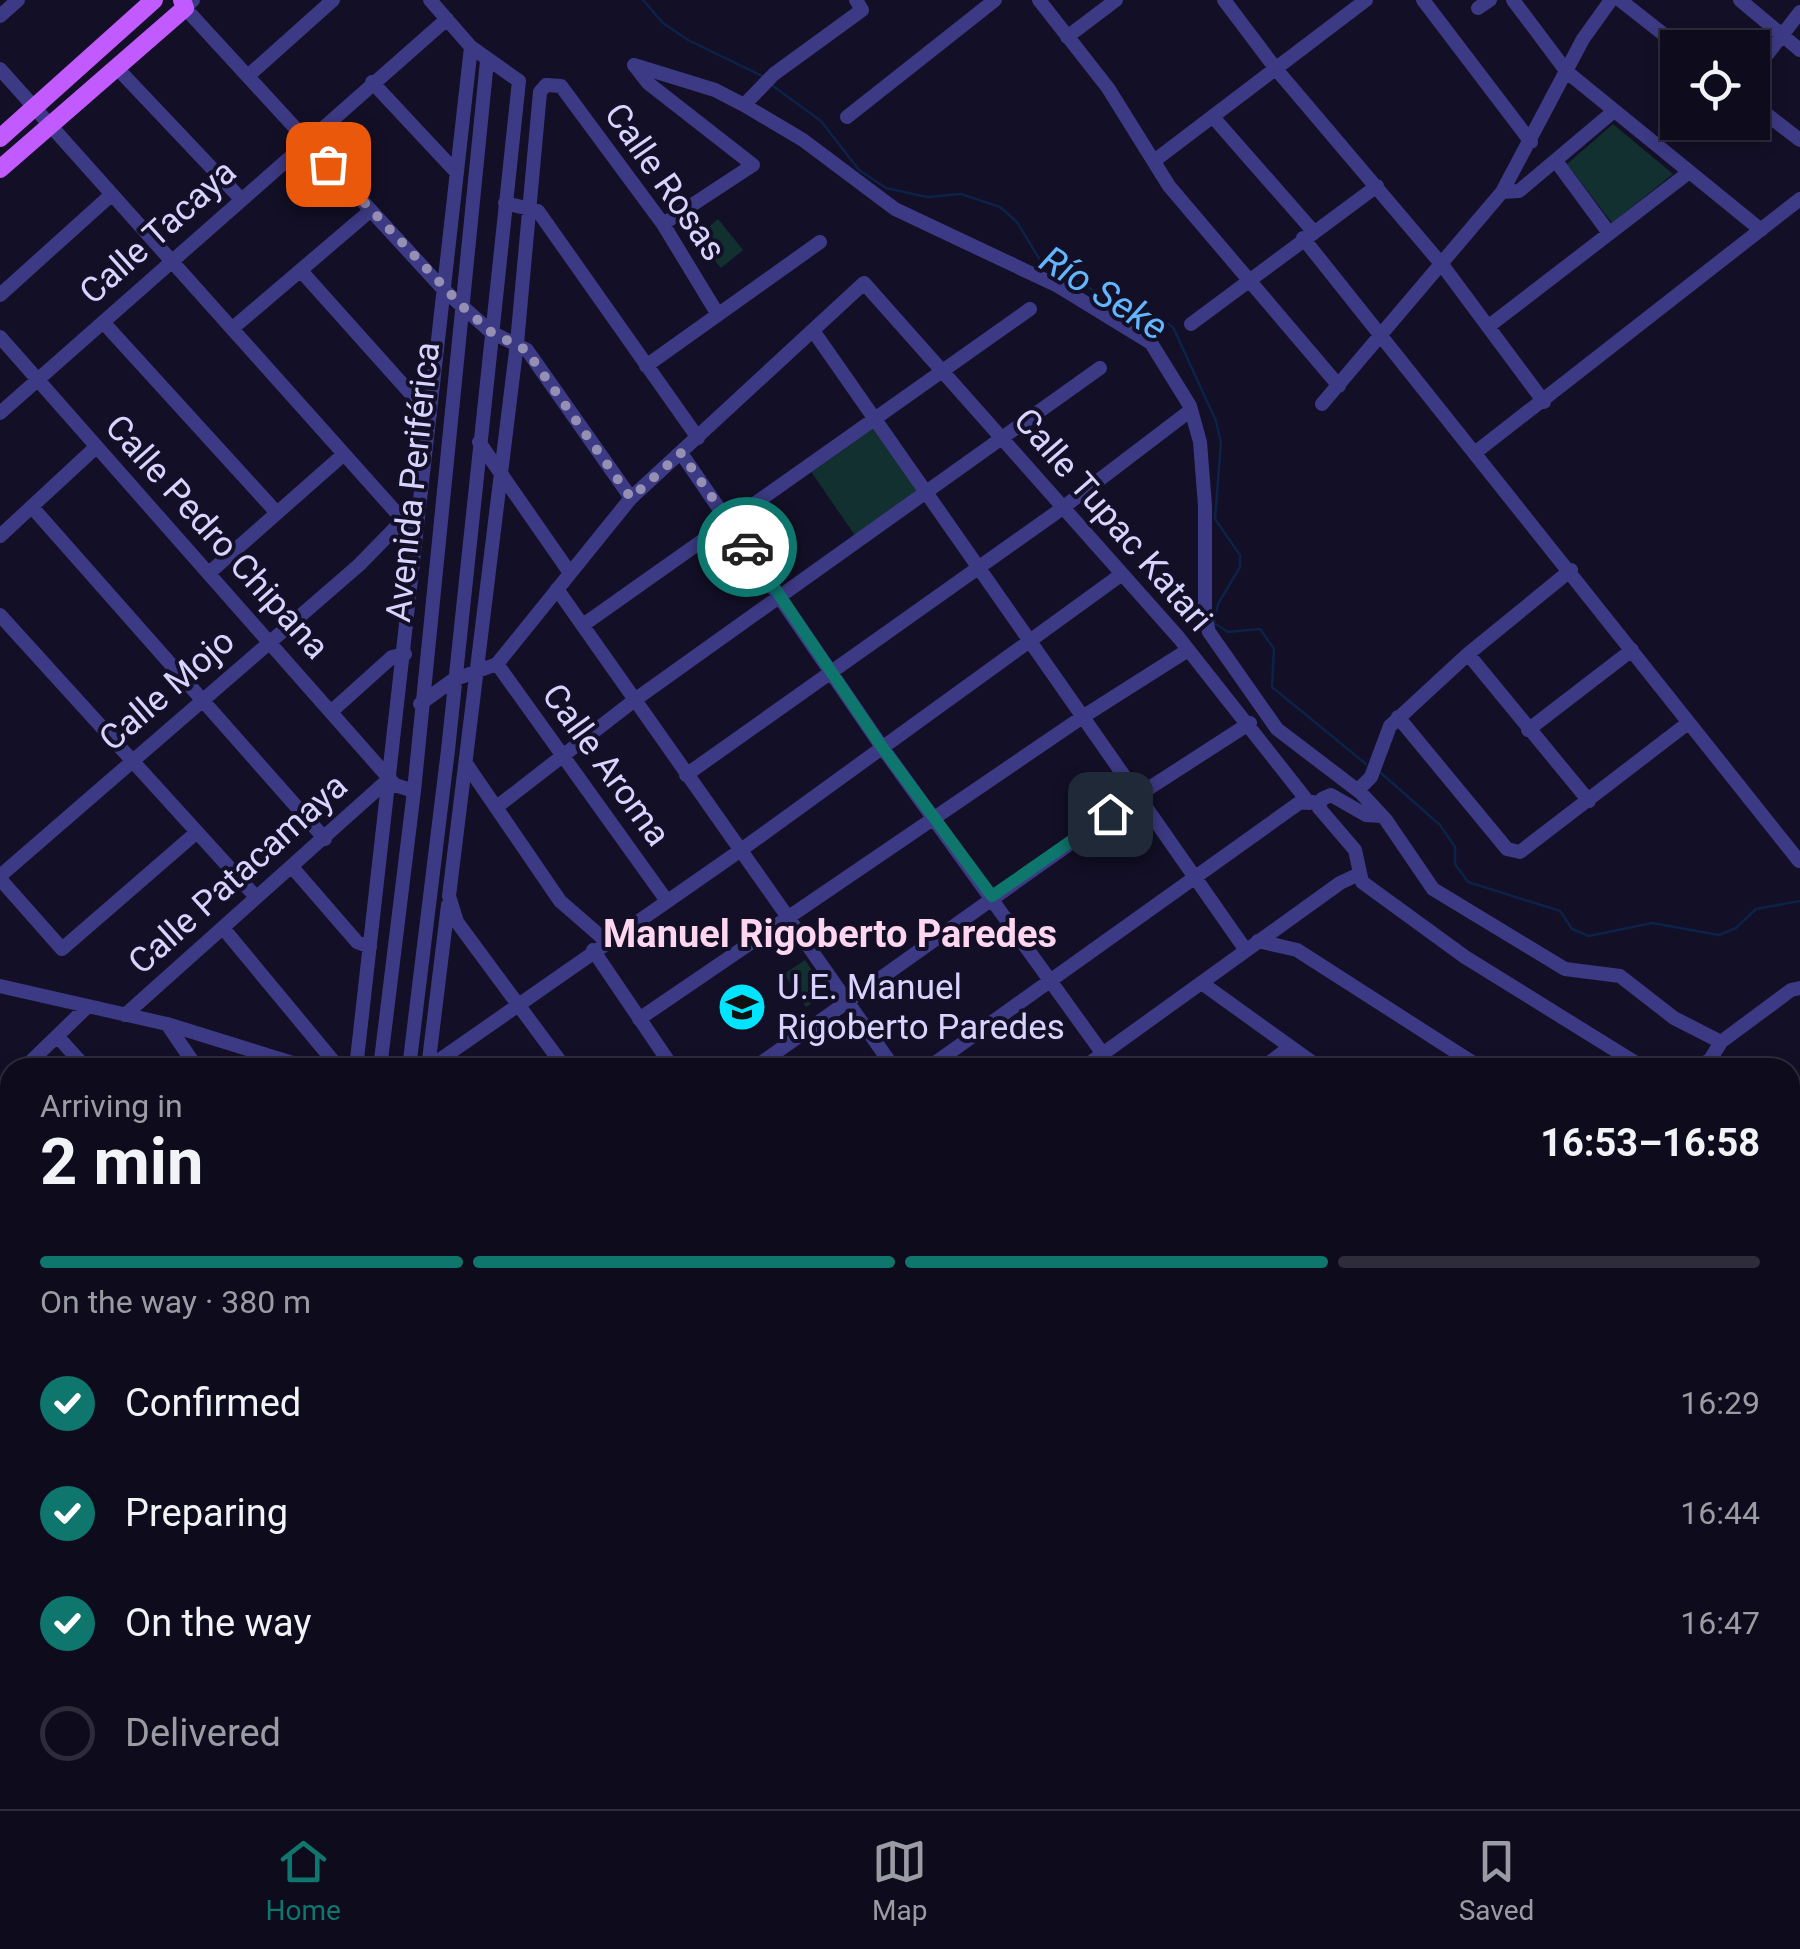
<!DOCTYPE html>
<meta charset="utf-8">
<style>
:root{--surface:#0e0b1c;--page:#171425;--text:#f1f3f6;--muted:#9b9ba3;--line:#2e2b3b;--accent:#0f766e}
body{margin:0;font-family:Roboto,sans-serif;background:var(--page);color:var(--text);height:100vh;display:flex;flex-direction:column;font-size:38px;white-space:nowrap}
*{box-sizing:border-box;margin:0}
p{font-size:32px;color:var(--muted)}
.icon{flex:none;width:55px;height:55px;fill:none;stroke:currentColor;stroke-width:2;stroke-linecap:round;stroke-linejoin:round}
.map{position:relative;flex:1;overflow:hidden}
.panel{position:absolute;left:0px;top:1058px;width:1800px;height:752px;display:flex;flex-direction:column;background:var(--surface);border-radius:30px 30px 0 0;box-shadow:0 5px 15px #0003,0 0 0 2px var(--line)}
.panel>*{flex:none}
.controls{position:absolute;left:1660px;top:30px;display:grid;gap:20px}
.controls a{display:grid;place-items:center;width:110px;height:110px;border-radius:0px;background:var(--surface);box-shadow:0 5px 15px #0003,0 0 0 2px var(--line);font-size:50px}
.pin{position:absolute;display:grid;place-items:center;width:85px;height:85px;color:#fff;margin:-42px;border-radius:20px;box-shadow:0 5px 15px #0006}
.courier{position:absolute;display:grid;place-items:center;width:100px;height:100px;margin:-50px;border:8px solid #0f766e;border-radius:50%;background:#fff;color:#222;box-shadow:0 2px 12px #0007}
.head em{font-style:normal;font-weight:700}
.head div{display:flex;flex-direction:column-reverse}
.head{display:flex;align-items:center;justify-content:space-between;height:170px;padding:0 40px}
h1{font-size:65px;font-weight:700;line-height:75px}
.bar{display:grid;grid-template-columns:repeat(4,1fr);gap:15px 10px;align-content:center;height:120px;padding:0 40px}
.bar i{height:12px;border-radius:8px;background:var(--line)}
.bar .selected{background:var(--accent)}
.bar p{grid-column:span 4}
ol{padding:0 40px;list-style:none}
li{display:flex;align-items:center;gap:30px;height:110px}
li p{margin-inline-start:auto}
li .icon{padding:10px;border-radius:50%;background:var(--accent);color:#fff;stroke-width:4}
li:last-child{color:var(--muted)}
li i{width:55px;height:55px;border:5px solid var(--line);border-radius:50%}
.menu{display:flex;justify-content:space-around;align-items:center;height:140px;border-top:2px solid var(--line);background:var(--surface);font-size:28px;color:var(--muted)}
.menu a{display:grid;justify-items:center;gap:5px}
.menu .selected{color:var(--accent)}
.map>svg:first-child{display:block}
</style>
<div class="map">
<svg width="1800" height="1809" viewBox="0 0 1800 1809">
<rect width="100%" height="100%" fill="#130f26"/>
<path fill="#12302f" d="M1613,124L1673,174L1612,223L1567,164Z
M718,219L743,250L721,268L696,238Z
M873,425L920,492L856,537L810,470Z
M805,960L827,993L806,1007L784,974Z"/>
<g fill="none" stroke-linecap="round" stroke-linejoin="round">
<path stroke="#0c2248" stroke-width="2.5" d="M643,0L663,23L688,40L764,77
M773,86L821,121L859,170L886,188L927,197L961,194L1000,207L1017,222L1040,260L1130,311L1154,315L1173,327L1216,421L1221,443L1215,519L1240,555V567L1218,604L1214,623L1228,632L1260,629L1274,649L1272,687L1366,764
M1381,773L1440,825L1455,847V864L1468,882L1560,911L1572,929L1589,936L1652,923L1719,935L1736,928L1756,909L1800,901"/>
<path stroke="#3d3a85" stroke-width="14" d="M193,0L185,8L444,290L491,332L527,350L631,498
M1039,0L1108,88L1169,186L1339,386
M1224,0L1276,69L1443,266L1544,402
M1423,0L1531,142
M1513,0L1567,72L1761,230
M1620,0L1681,48
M1740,0L1800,50
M1478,8L1490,0
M0,16L18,0
M1067,37L1116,0
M634,65L715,90L744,105L803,140L895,209L1058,286L1151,343L1190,406L1200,442L1205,506V616L1209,632L1277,729L1361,793L1386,820L1433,889L1565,969L1620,976L1674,1018L1721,1042L1791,990L1800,988
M634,65L648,83L753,165L663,224
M117,68L241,199
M0,69L403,520
M1752,74L1800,12
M249,75L333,0
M372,82L457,173
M1752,103L1800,140
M744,105L774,74L862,10L856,0
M847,117L995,0
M1213,117L1313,231
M1154,161L1366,0
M1556,161L1609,233
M1502,192L1519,191L1614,111
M505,203L538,211L698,438
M1303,238L1799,861
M302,272L430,415
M0,295L111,195
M103,322L277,513
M1191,324L1377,186
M1489,326L1688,173
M234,327L370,211
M814,332L1245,949
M0,337L395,785L414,791
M646,366L820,242
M1322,404L1502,192L1583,39L1611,0
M0,413L447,19
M479,442L570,573
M1476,452L1800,199
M681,453L882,747L1113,1068
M32,507L325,839
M0,536L95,448
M1571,570L1468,654L1589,801
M209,573L344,454
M557,589L894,1068
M0,615L256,897
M583,625L1030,309
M497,664L667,901
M420,704L453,680L497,664L631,498L864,283L1179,638L1309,803
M333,710L392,657L405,654
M1398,717L1507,849L1520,852L1688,723
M1528,730L1632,650
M467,765L560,901L606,941
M686,775L1057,512L1191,410
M1358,790L1371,777L1390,726L1468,654
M498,806L636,699L1100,368
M1382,816L1366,815L1331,795L1322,799L1319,808L1355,850L1362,882L1465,957L1644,1068
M292,867L357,942L370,947
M0,876L359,565L403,520L410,524
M0,879L62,949L197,832
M223,928L339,1068
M1258,941L1297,950L1481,1068
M593,950L673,1068
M1203,984L1320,1068
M0,986L167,1024L309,1068
M125,1015L390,778
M639,1019L1084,716L1188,650
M167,1024L197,1068
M58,1037L86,1068
M24,1068L87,1007
M356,1068L471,47
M380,1068L414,791L487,61
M409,1068L448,750L519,81L471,47L430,0
M428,1068L741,850L1122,574
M428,1068L448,905
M565,1068L457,922L449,896L517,343L540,92L546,85L561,86L663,224L717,313
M754,1068L1140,794L1250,723
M928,1068L1299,803L1313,802
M1083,1068L1340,883L1359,874
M1262,1068L1289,1048
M1694,1068L1710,1060L1721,1042
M0,1089L10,1080
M1790,1113L1800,1125
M0,1184L10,1195
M1790,1229L1800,1240
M0,1273L10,1264
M1790,1321L1800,1331
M0,1403L10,1394
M0,1510L10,1503
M0,1558L10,1596
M1790,1602L1800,1592
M0,1653H10
M1790,1661L1800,1673
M0,1740L10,1739
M108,1800L156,1809
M780,1800L791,1809
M1628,1800L1633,1809
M1731,1800L1735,1809
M35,1809V1800
M287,1809L288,1800
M312,1809V1800
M339,1809V1800
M357,1809V1800
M447,1809L448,1800
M533,1809L534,1800
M605,1809L615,1800
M886,1809V1800
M970,1809L972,1800
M1146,1809L1162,1800"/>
<path stroke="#c25bff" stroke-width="18" d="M0,138L154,0
M0,169L185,8L182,0"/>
</g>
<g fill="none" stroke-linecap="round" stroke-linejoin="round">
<path stroke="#948fb3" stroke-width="10" stroke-dasharray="0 18" d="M328,164L462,306L491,332L526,350L631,498L681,453L747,547"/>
<path stroke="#0f766e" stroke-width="12" d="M747,547L882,747L992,896L1110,814"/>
</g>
<defs>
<g id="school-disc" transform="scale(2.5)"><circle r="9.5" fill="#00e5ff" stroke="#130f26"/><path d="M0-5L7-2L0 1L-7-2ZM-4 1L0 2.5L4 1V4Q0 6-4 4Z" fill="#111"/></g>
</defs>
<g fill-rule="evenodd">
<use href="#school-disc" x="742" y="1007"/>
</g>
<g text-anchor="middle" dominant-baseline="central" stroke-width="8" stroke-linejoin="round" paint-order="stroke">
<g font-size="35" fill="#d9d4ff" stroke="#130f26">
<text transform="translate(665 182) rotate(55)">Calle Rosas</text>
<text transform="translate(158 232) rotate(-42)">Calle Tacaya</text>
<text transform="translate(413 482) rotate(-84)">Avenida Periférica</text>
<text transform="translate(1113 520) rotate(49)">Calle Tupac Katari</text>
<text transform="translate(217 537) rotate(48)">Calle Pedro Chipana</text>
<text transform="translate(167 690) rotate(-41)">Calle Mojo</text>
<text transform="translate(606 765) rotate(54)">Calle Aroma</text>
<text transform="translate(238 874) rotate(-42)">Calle Patacamaya</text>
</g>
<g font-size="35" fill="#d9d4ff" stroke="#130f26" text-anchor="start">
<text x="777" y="987">U.E. Manuel<tspan x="777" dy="40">Rigoberto Paredes</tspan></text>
</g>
<g font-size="38" font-style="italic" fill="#62b6ff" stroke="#130f26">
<text transform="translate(1104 293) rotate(32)">Río Seke</text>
</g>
<g font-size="38" font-weight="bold" fill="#ffd6f0" stroke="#130f26">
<text x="830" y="934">Manuel Rigoberto Paredes</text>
</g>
</g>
</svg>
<div class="controls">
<a><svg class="icon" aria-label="locate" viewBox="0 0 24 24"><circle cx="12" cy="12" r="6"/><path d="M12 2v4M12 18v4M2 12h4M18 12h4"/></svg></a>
</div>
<div class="pin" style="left:328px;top:164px;background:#ea580c"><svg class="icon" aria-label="bag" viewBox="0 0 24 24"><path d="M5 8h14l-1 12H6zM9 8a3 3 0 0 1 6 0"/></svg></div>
<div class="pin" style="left:1110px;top:814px;background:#1f2937"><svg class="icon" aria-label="home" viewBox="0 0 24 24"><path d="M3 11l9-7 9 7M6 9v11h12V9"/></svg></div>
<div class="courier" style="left:747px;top:547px"><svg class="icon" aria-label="car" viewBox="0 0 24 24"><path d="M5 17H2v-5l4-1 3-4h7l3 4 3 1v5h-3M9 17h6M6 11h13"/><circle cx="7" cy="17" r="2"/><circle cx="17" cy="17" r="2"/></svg></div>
<section class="panel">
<div class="head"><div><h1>2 min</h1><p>Arriving in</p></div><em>16:53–16:58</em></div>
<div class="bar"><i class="selected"></i><i class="selected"></i><i class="selected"></i><i></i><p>On the way · 380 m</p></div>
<ol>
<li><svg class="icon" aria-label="check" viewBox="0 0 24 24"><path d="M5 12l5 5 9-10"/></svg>Confirmed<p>16:29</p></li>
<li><svg class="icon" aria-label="check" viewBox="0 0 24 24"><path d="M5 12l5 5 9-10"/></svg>Preparing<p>16:44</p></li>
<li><svg class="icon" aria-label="check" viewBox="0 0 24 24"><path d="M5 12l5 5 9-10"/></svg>On the way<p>16:47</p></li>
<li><i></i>Delivered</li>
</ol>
</section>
</div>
<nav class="menu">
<a class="selected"><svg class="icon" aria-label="home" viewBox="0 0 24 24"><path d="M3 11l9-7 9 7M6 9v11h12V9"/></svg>Home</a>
<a><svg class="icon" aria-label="map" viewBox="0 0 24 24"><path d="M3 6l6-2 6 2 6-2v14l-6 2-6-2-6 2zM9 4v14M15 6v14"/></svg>Map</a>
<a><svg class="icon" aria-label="saved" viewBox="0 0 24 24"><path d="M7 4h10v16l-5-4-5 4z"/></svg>Saved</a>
</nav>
